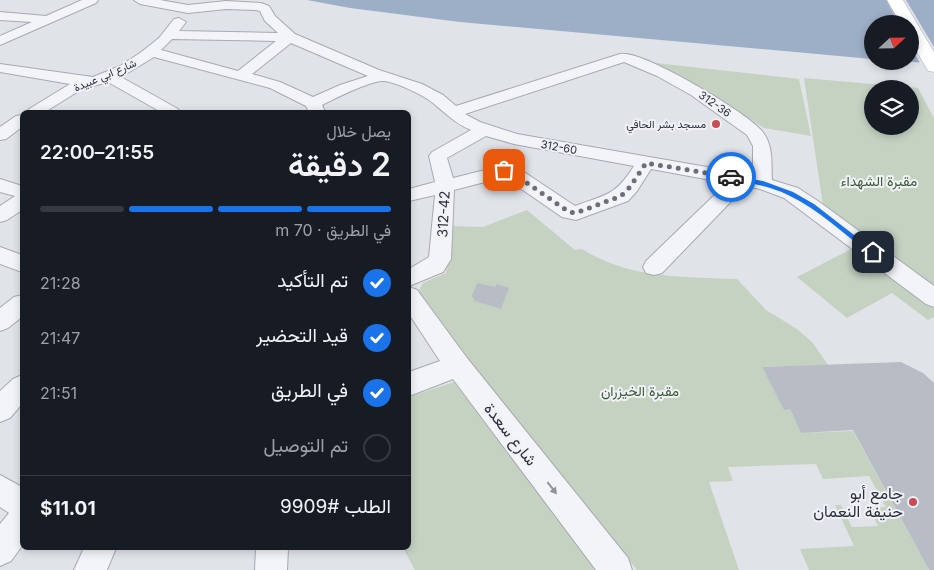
<!DOCTYPE html>
<html lang="ar">
<meta charset="utf-8">
<style>
:root{--surface:#171b24;--page:#242831;--text:#f1f3f6;--muted:#9ea1a6;--line:#363941;--accent:#1a73e8}
body{margin:0;font-family:Inter,Vazirmatn,sans-serif;background:var(--page);color:var(--text);direction:rtl;height:100vh;display:flex;flex-direction:column;font-size:19px;white-space:nowrap}
*{box-sizing:border-box;margin:0}
p{font-size:16px;color:var(--muted)}
.icon{flex:none;width:28px;height:28px;fill:none;stroke:currentColor;stroke-width:2;stroke-linecap:round;stroke-linejoin:round}
.map{position:relative;flex:1;overflow:hidden;direction:ltr}
.details{position:absolute;left:20px;top:110px;width:391px;height:440px;display:flex;flex-direction:column;background:var(--surface);border-radius:8px;box-shadow:0 2px 8px #0003;direction:rtl}
.details>*{flex:none}
.needle{width:32px;rotate:68deg}
.tools{position:absolute;left:864px;top:15px;display:grid;gap:10px}
.tools a{display:grid;place-items:center;width:55px;height:55px;border-radius:50%;background:var(--surface);box-shadow:0 2px 8px #0003;font-size:25px}
.pin{position:absolute;display:grid;place-items:center;width:42px;height:42px;color:#fff;margin:-21px;border-radius:10px;box-shadow:0 2px 8px #0006}
.courier{position:absolute;display:grid;place-items:center;width:50px;height:50px;margin:-25px;border:4px solid #1a73e8;border-radius:50%;background:#fff;color:#222;box-shadow:0 1px 6px #0007}
.overview em{font-style:normal;font-weight:600}
.overview div{display:flex;flex-direction:column-reverse}
.overview{display:flex;align-items:center;justify-content:space-between;height:85px;padding:0 20px}
h1{font-size:32px;font-weight:600;line-height:38px}
.bar{display:grid;grid-template-columns:repeat(4,1fr);gap:8px 5px;align-content:center;height:60px;padding:0 20px}
.bar i{height:6px;border-radius:4px;background:var(--line)}
.bar .on{background:var(--accent)}
.bar p{grid-column:span 4}
.line{display:flex;align-items:center;gap:12px;padding:0 20px;border-top:1px solid var(--line)}
.line div{flex:1}
ol{padding:0 20px;list-style:none}
li{display:flex;align-items:center;gap:15px;height:55px}
li p{margin-inline-start:auto}
li .icon{padding:5px;border-radius:50%;background:var(--accent);color:#fff;stroke-width:4}
li:last-child{color:var(--muted)}
li i{width:28px;height:28px;border:2px solid var(--line);border-radius:50%}
.map>svg:first-child{display:block}
</style>
<div class="map">
<svg width="934" height="570" viewBox="0 0 934 570">
<rect width="100%" height="100%" fill="#e0e3e8"/>
<path fill="#c5d2c2" fill-rule="evenodd" d="M638,61L799,79L811,136L764,128L699,86Z
M804,78L918,88L934,118V288L823,205ZM872,89H910V126H872Z
M527,210L575,250L582,249C629,279 684,277 737,279L766,310L797,329L812,342L828,365L762,367L784,409H790L801,433L853,431L929,570H809L800,549L854,546L835,505H841L852,527L878,526L869,508L886,507L869,476L823,479L816,464L728,467L733,481L709,482L739,570H637L468,363L418,292L423,283L446,273L450,226L483,227Z
M855,247L934,305V317L928,320L892,293L847,318L797,277Z
M454,382L599,570H415L403,548H409V397Z"/>
<path fill="#9daec7" d="M307,0H934V64L904,61H910V24H872V59L460,22L350,8Z"/>
<path fill="#e0e3e8" d="M886,0H906L934,47V66L921,65L910,45V24H899Z"/>
<path fill="#b8bcc5" d="M477,283L495,287L497,284L509,288L501,309L475,301L472,296Z
M901,362L923,373L934,383V570H929L853,430L801,433L790,409L784,410L762,367Z"/>
<g fill="none" stroke-linecap="round" stroke-linejoin="round">
<g stroke="#a6aab2" stroke-width="2">
<path id="minor" d="M82,0H98L96,3L0,45V36L32,22L0,20V12L46,16Z
M134,0H160L188,5L226,1L261,3L269,6L275,16L295,34L379,70L422,84L443,95L456,106L620,54C641,49 744,111 760,129C774,143 771,162 772,180L798,188L818,201L934,286V307L926,304L784,198L760,189L746,186L662,273L654,275L646,273L643,267L646,261L727,183L651,169L637,191L628,201L576,220L562,217L504,177L454,190L451,259L443,272L409,286V269L429,257L435,195L409,201V189L435,182L429,156L432,152L471,130C456,124 445,113 433,103C423,95 396,82 384,81C371,80 334,99 322,105L325,112H309L306,106L270,88L154,57L121,77L178,109L180,112H161L108,82L82,89L45,112H27L29,109L70,84L0,72V64L93,77L120,66L140,53L159,38L174,19L179,18L186,22L179,31L278,33L265,21L260,11L255,10L226,9L188,13L140,4ZM172,39L276,41L238,71L161,50ZM291,43L368,76L340,85L313,97L280,82L252,74ZM624,62L657,76L691,95L747,135L753,146V175L517,134L480,122L465,114ZM486,136L514,144L634,166C615,196 607,194 575,206L521,170L505,165L453,178L447,158Z
M22,115V127L6,139L0,140V127L16,116Z
M0,179L22,186V210L7,220L0,222V206L15,196L0,192Z
M0,247L22,255V272L0,264Z
M409,287L417,290L467,358L628,558L632,570H596L453,379L409,396V372L440,361L409,314Z
M22,295V317L8,328L0,331V308L14,297Z
M22,375V404L10,418L0,422V391L13,379Z
M0,475L22,487V546L11,561L0,566V524L9,513L0,507Z
M84,548H116L107,570H74Z
M256,548H288L287,570H255Z"/>
</g>
<g stroke="#a0a7b4" stroke-width="1">
<path id="major" d="M887,0H903L934,52V72L928,71L910,40V24H901Z"/>
</g>
<use href="#minor" fill="#f3f4f7" fill-rule="evenodd"/>
<use href="#major" fill="#fff" fill-rule="evenodd"/>
</g>
<defs><path id="oneway-solid" d="M-6-.8H1V-3.2L6.5 0L1 3.2V.8H-6Z" transform="scale(1.25)"/></defs>
<use fill="#8e929b" href="#oneway-solid" transform="translate(552 488) rotate(52)"/>
<path fill="#1a73e8" d="M728,175L763,181L793,192L814,204L876,252L875,254H870C844,234 818,209 788,195C769,186 749,183 728,178Z"/>
<g fill="none" stroke-linecap="round" stroke-linejoin="round">
<path stroke="#6a6f7a" stroke-width="5" stroke-dasharray="0 9" d="M504,170L514,174L569,212L576,213L621,196L630,187L646,163L731,177"/>
</g>
<g fill="#c84b56" stroke="#f0f2f6" stroke-width="2">
<circle cx="716" cy="124" r="5"/>
<circle cx="913" cy="502" r="5"/>
</g>
<g text-anchor="middle" dominant-baseline="central" stroke-width="4" stroke-linejoin="round" paint-order="stroke">
<g font-size="11" fill="#2a303f" stroke="#f0f2f6">
<text transform="translate(105 75) rotate(-23)">شارع ابي عبيدة</text>
<text transform="translate(715 104) rotate(35)">312-36</text>
<text transform="translate(559 147) rotate(10)">312-60</text>
</g>
<g font-size="11" fill="#2a303f" stroke="#f0f2f6" text-anchor="end">
<text x="706" y="124">مسجد بشر الحافي</text>
</g>
<g font-size="14" fill="#3c5a38" stroke="#f0f2f6">
<text x="879" y="180">مقبرة الشهداء</text>
<text x="640" y="390">مقبرة الخيزران</text>
</g>
<g font-size="14" fill="#2a303f" stroke="#f0f2f6">
<text transform="translate(443 214) rotate(-87)">312-42</text>
</g>
<g font-size="16" fill="#2a303f" stroke="#f0f2f6">
<text transform="translate(511 434) rotate(52)">شارع سعدة</text>
</g>
<g font-size="16" fill="#2a303f" stroke="#f0f2f6" text-anchor="end">
<text x="903" y="493">جامع أبو<tspan x="903" dy="18">حنيفة النعمان</tspan></text>
</g>
</g>
</svg>
<div class="tools">
<a><svg class="needle" viewBox="-14 -14 28 28"><path d="M0-13l5 13h-10z" fill="#e53935"/><path d="M0 13l5-13h-10z" fill="#9ea1a6"/></svg></a>
<a><svg class="icon" aria-label="layers" viewBox="0 0 24 24"><path d="M12 4l9 5-9 5-9-5zM3 14l9 5 9-5"/></svg></a>
</div>
<div class="pin" style="left:504px;top:170px;background:#ea580c"><svg class="icon" aria-label="bag" viewBox="0 0 24 24"><path d="M5 8h14l-1 12H6zM9 8a3 3 0 0 1 6 0"/></svg></div>
<div class="pin" style="left:873px;top:252px;background:#1f2937"><svg class="icon" aria-label="home" viewBox="0 0 24 24"><path d="M3 11l9-7 9 7M6 9v11h12V9"/></svg></div>
<div class="courier" style="left:731px;top:177px"><svg class="icon" aria-label="car" viewBox="0 0 24 24"><path d="M5 17H2v-5l4-1 3-4h7l3 4 3 1v5h-3M9 17h6M6 11h13"/><circle cx="7" cy="17" r="2"/><circle cx="17" cy="17" r="2"/></svg></div>
<section class="details">
<div class="overview"><div><h1>2 دقيقة</h1><p>يصل خلال</p></div><em>21:55–22:00</em></div>
<div class="bar"><i class="on"></i><i class="on"></i><i class="on"></i><i></i><p>في الطريق · 70 m</p></div>
<ol>
<li><svg class="icon" aria-label="check" viewBox="0 0 24 24"><path d="M5 12l5 5 9-10"/></svg>تم التأكيد<p>21:28</p></li>
<li><svg class="icon" aria-label="check" viewBox="0 0 24 24"><path d="M5 12l5 5 9-10"/></svg>قيد التحضير<p>21:47</p></li>
<li><svg class="icon" aria-label="check" viewBox="0 0 24 24"><path d="M5 12l5 5 9-10"/></svg>في الطريق<p>21:51</p></li>
<li><i></i>تم التوصيل</li>
</ol>
<div class="line" style="height:65px"><div>الطلب #9909</div><b>$11.01</b></div>
</section>
</div>
